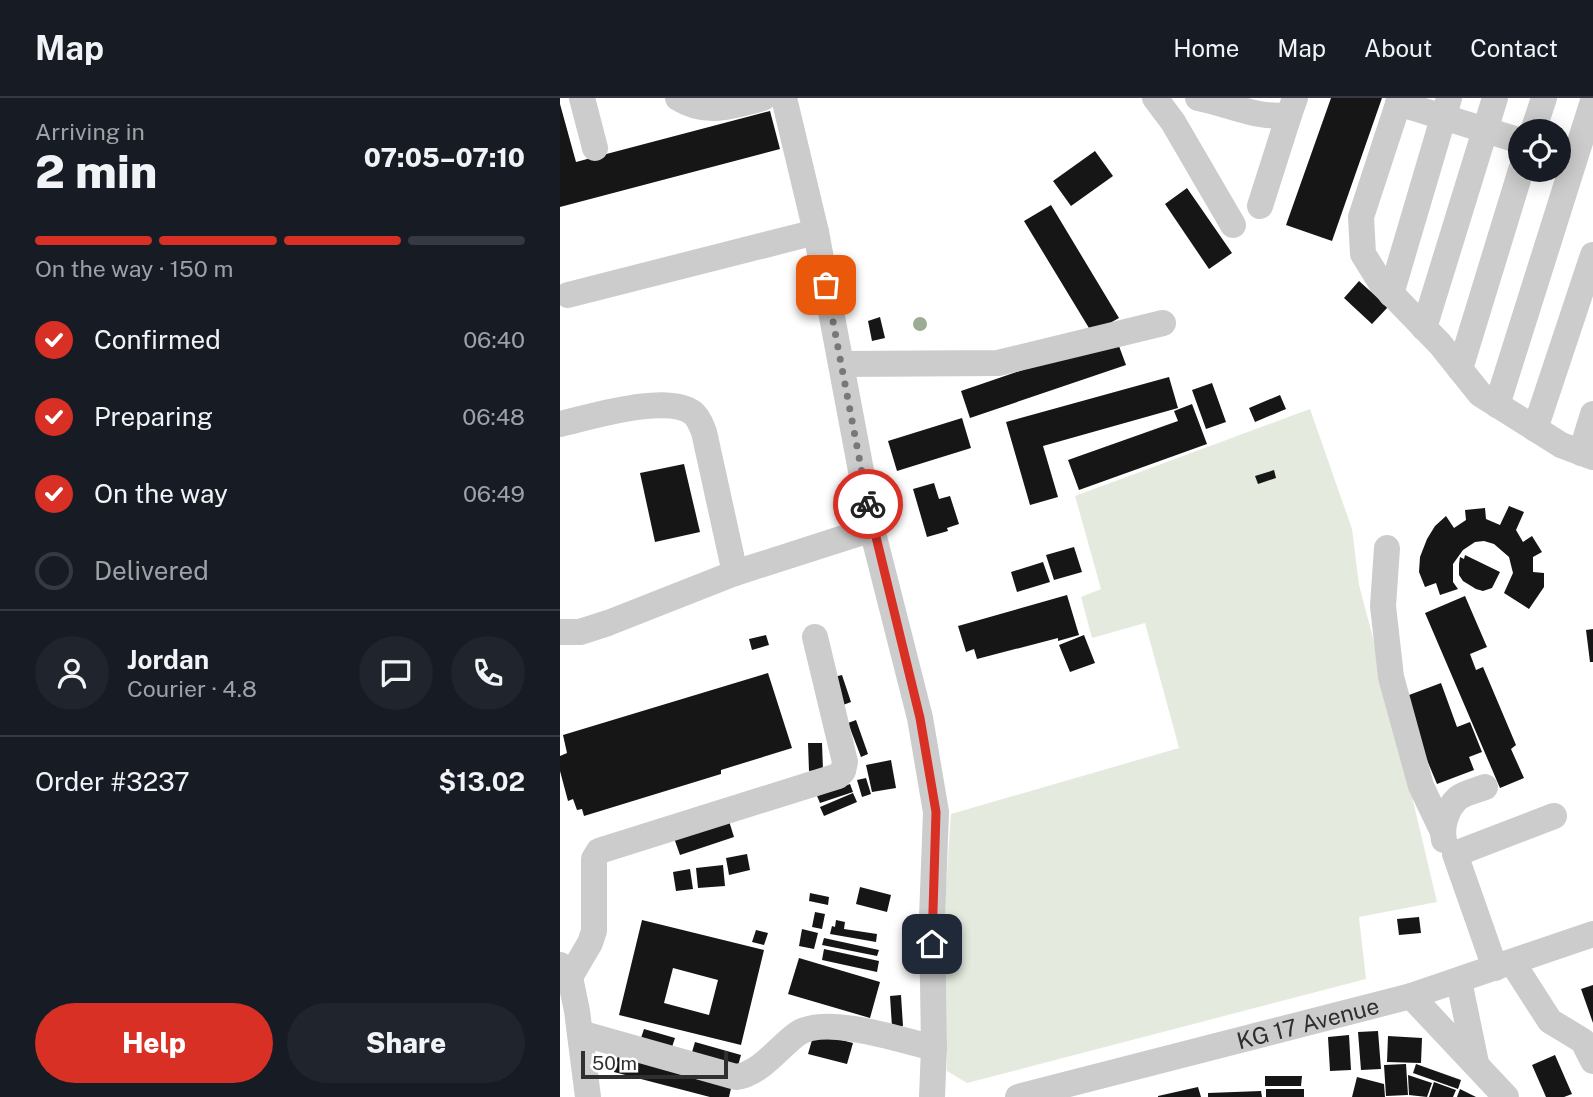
<!DOCTYPE html>
<meta charset="utf-8">
<style>
:root{--surface:#171b24;--page:#20242c;--text:#f1f3f6;--muted:#9ea1a6;--line:#363941;--accent:#d93025}
body{margin:0;font-family:"Public Sans",sans-serif;background:var(--page);color:var(--text);height:100vh;display:flex;flex-direction:column;font-size:26px;white-space:nowrap}
*{box-sizing:border-box;margin:0}
p{font-size:23px;color:var(--muted)}
.icon{flex:none;width:38px;height:38px;fill:none;stroke:currentColor;stroke-width:2;stroke-linecap:round;stroke-linejoin:round}
.map{position:relative;flex:1;overflow:hidden}
.drawer{display:flex;flex-direction:column;background:var(--surface);width:560px}
.drawer>*{flex:none}
.tools{position:absolute;left:948px;top:21px;display:grid;gap:14px}
.tools a{display:grid;place-items:center;width:63px;height:63px;border-radius:50%;background:var(--surface);box-shadow:0 4px 18px #0003;font-size:35px}
.scale{position:absolute;left:21px;bottom:18px;width:147px;box-sizing:border-box;padding-left:7px;border:4px solid #2f2f2f;border-top:0;font-size:19px;line-height:24px;white-space:nowrap;color:#2f2f2f;-webkit-text-stroke:5px #fff;paint-order:stroke}
.pin{position:absolute;display:grid;place-items:center;width:60px;height:60px;color:#fff;margin:-30px;border-radius:14px;box-shadow:0 4px 10px #0006}
.courier{position:absolute;display:grid;place-items:center;width:70px;height:70px;margin:-35px;border:5px solid #d93025;border-radius:50%;background:#fff;color:#222;box-shadow:0 2px 9px #0007}
.overview em{font-style:normal;font-weight:800}
.overview div{display:flex;flex-direction:column-reverse}
.overview{display:flex;align-items:center;justify-content:space-between;height:119px;padding:0 35px}
h1{font-size:46px;font-weight:800;line-height:52px}
.bar{display:grid;grid-template-columns:repeat(4,1fr);gap:10px 7px;align-content:center;height:84px;padding:0 35px}
.bar i{height:9px;border-radius:5px;background:var(--line)}
.bar .active{background:var(--accent)}
.bar p{grid-column:span 4}
.line{display:flex;align-items:center;gap:18px;padding:0 35px;border-top:2px solid var(--line)}
.line div{flex:1}
.round{display:grid;place-items:center;flex:none;width:74px;height:74px;border-radius:37px;background:var(--page)}
ol{padding:0 35px;list-style:none}
li{display:flex;align-items:center;gap:21px;height:77px}
li p{margin-inline-start:auto}
li .icon{padding:7px;border-radius:50%;background:var(--accent);color:#fff;stroke-width:4}
li:last-child{color:var(--muted)}
li i{width:38px;height:38px;border:4px solid var(--line);border-radius:50%}
.action{display:flex;gap:14px;margin-top:auto;padding:14px 35px}
.action a{flex:1;height:80px;border-radius:42px;background:var(--accent);color:#fff;font-size:28px;font-weight:800;line-height:80px;text-align:center}
.action a+a{background:var(--page);color:var(--text)}
header{display:flex;align-items:center;gap:42px;box-sizing:border-box;height:98px;padding:0 35px;background:var(--surface);border-bottom:2px solid var(--line)}
header strong{font-size:33px}
nav{display:flex;gap:38px;margin-inline-start:auto;font-size:24px}
main{display:flex;flex:1;min-height:0}
.map>svg:first-child{display:block}
</style>
<header>
<strong>Map</strong>
<nav><a>Home</a><a>Map</a><a>About</a><a>Contact</a></nav>
</header>
<main>
<section class="drawer">
<div class="overview"><div><h1>2 min</h1><p>Arriving in</p></div><em>07:05–07:10</em></div>
<div class="bar"><i class="active"></i><i class="active"></i><i class="active"></i><i></i><p>On the way · 150 m</p></div>
<ol>
<li><svg class="icon" aria-label="check" viewBox="0 0 24 24"><path d="M5 12l5 5 9-10"/></svg>Confirmed<p>06:40</p></li>
<li><svg class="icon" aria-label="check" viewBox="0 0 24 24"><path d="M5 12l5 5 9-10"/></svg>Preparing<p>06:48</p></li>
<li><svg class="icon" aria-label="check" viewBox="0 0 24 24"><path d="M5 12l5 5 9-10"/></svg>On the way<p>06:49</p></li>
<li><i></i>Delivered</li>
</ol>
<div class="line" style="height:126px"><a class="round"><svg class="icon" aria-label="person" viewBox="0 0 24 24"><circle cx="12" cy="8" r="4"/><path d="M4 21q1-7 8-7t8 7"/></svg></a><div><b>Jordan</b><p>Courier · 4.8</p></div><a class="round"><svg class="icon" aria-label="chat" viewBox="0 0 24 24"><path d="M4 5h16v11H9l-5 4z"/></svg></a><a class="round"><svg class="icon" aria-label="phone" viewBox="0 0 24 24"><path d="M5 4h4l2 5-3 2q2 4 5 5l2-3 5 2v4C11 20 4 13 5 4z"/></svg></a></div>
<div class="line" style="height:91px"><div>Order #3237</div><b>$13.02</b></div>
<div class="action"><a>Help</a><a>Share</a></div>
</section>
<div class="map">
<svg width="1033" height="999" viewBox="0 0 1033 999">
<rect width="100%" height="100%" fill="#fff"/>
<path fill="#e4ebde" d="M750,311L792,431L799,487L826,589L877,804L799,819L806,881L407,985L387,973L385,803L391,716L619,650L585,525L532,540L521,499L541,491L515,398Z"/>
<path fill="#161616" fill-rule="evenodd" d="M771,0H822L772,143L726,127Z
M0,6L16,64L210,13L220,51L0,109Z
M535,53L553,78L511,108L493,83Z
M627,90L672,155L649,171L605,106Z
M491,107L559,220L532,235L464,123Z
M799,183L828,209L812,226L784,200Z
M320,219L325,240L312,243L308,223Z
M556,240L566,267L410,320L401,293Z
M609,279L618,310L483,348L498,399L470,407L446,324Z
M652,285L666,324L646,331L632,292Z
M720,297L726,311L695,324L689,310Z
M632,306L647,346L519,392L508,362L618,323L614,313Z
M402,320L411,350L337,373L328,343Z
M124,366L140,434L95,444L80,375Z
M714,372L716,380L698,386L695,378Z
M374,385L379,401L390,398L399,426L387,430L388,433L367,439L353,391Z
M949,408L964,414L956,432L963,444L972,438L982,454L973,459V474L984,475V489L969,511L944,495L953,475L949,459L934,446L924,443L915,444L903,452L893,466V484L898,491L880,497L876,485L865,489L859,474L860,459L867,441L875,428L886,418L894,430L906,422L905,412L925,410L926,421L940,427Z
M514,449L522,474L494,482L486,457Z
M905,457L940,474L932,490L923,493L916,491L903,483L899,477V466L900,459L904,461Z
M483,464L490,484L457,494L451,474Z
M507,497L519,537L498,543V540L417,561L414,551L406,554L398,528Z
M905,498L927,549L910,556L916,572L923,569L956,647L951,651L964,680L940,690L865,515Z
M1033,531V564H1030L1026,532Z
M206,537L209,547L192,552L189,541Z
M524,537L535,565L510,574L499,547Z
M208,575L232,650L161,672V676L24,718L22,711L17,712L13,701L8,703L0,673V658L7,655L3,637Z
M282,577L291,604L283,607L274,579Z
M881,585L897,629L910,624L922,654L909,659L914,672L877,686L841,600Z
M296,622L308,656L301,659L288,625Z
M248,645H262L263,672L249,673Z
M331,662L336,690L312,694L306,667Z
M306,680L311,696L302,699L297,682Z
M290,686L293,694L260,705L257,698Z
M293,695L297,704L264,718L260,709Z
M169,723L174,739L120,757L114,740Z
M187,756L190,772L169,777L166,760Z
M163,767L165,788L138,790L136,770Z
M130,771L133,791L116,793L113,774Z
M300,789L331,797L327,814L296,806Z
M250,795L269,799L268,807L249,803Z
M255,814L265,816L262,831L252,829Z
M859,819L861,835L839,837L837,821Z
M82,822L204,852L181,947L59,917ZM113,870L158,882L149,917L104,905Z
M276,822L285,824L284,831L317,836L316,844L270,836L272,828L275,829Z
M242,831L258,835L254,851L239,848Z
M196,832L208,835L204,847L192,844Z
M264,840L319,852L317,858L262,847Z
M264,851L319,863L317,874L262,862Z
M239,860L320,884L310,920L228,896Z
M1033,887V925L1021,891Z
M341,897L343,928L332,929L330,898Z
M84,931L115,940L109,958L78,949Z
M818,933L821,971L801,972L798,934Z
M254,935L293,945L287,966L248,956Z
M789,937L791,972L770,973L768,939Z
M828,938L862,940L861,965L827,964Z
M135,944L181,957L176,975L130,961Z
M59,953L173,982L169,999H150L54,974Z
M995,957L1012,996L1004,999H986L972,967Z
M846,966L848,997L826,998L824,967Z
M856,966L901,982L898,991L853,975Z
M848,977L872,985L867,999L849,997Z
M705,978H742L741,988H705Z
M797,979L824,986L825,999H792Z
M874,984L896,992L893,999H869Z
M638,989L641,999H598V998Z
M706,991H744V999H706Z
M900,991L916,999H897Z
M701,993L702,999H648V995Z"/>
<g fill="none" stroke-linecap="round" stroke-linejoin="round">
<g stroke="#ccc" stroke-width="26">
<path d="M22,0L35,50"/>
<path d="M118,0C147,18 172,8 203,0"/>
<path d="M224,0L256,134L312,431L360,620L376,714L372,820L374,950L372,999"/>
<path d="M595,0L613,24L673,127"/>
<path d="M638,0C669,6 697,21 729,17L735,0"/>
<path d="M840,0L801,119L803,156L821,185L880,246L920,296L1001,347L1033,359"/>
<path d="M838,5L961,43"/>
<path d="M973,33L984,0"/>
<path d="M700,108L729,17"/>
<path d="M831,196L889,0"/>
<path d="M8,197L256,134"/>
<path d="M864,230L935,0"/>
<path d="M282,266L438,265L603,225"/>
<path d="M900,271L961,72"/>
<path d="M937,307L1033,3"/>
<path d="M0,326C31,319 108,295 133,315C139,320 141,327 144,334L175,475"/>
<path d="M975,331L1033,157"/>
<path d="M1021,355L1033,316"/>
<path d="M827,450L823,508L831,579L861,688L882,732"/>
<path d="M0,534H20L48,525L175,475L312,431"/>
<path d="M884,742C881,728 887,710 898,700C904,695 917,692 925,689"/>
<path d="M952,864L990,923L1023,943L1033,963"/>
<path d="M0,867L10,879L17,913L28,999"/>
<path d="M935,870L895,756L994,718"/>
<path d="M10,879L30,845L34,833V761L39,753L278,678L283,673L285,664L255,539"/>
<path d="M899,883L916,965"/>
<path d="M851,898L946,999"/>
<path d="M20,935L176,979C200,976 218,950 237,936C265,916 340,942 374,950"/>
<path id="s1" d="M458,999L851,898L1033,836"/>
</g>
</g>
<circle fill="#9fac95" cx="360" cy="226" r="7"/>
<g fill="none" stroke-linecap="round" stroke-linejoin="round">
<path stroke="#787878" stroke-width="7" stroke-dasharray="0 12.6" d="M266,187L308,406"/>
<path stroke="#d93025" stroke-width="9" d="M308,406L360,620L376,714L372,846"/>
</g>
<g text-anchor="middle" dominant-baseline="central" stroke-width="7" stroke-linejoin="round" paint-order="stroke">
<g font-size="23" fill="#2f2f2f" stroke="#fff">
<text stroke="none"><textPath href="#s1" startOffset="299">KG 17 Avenue</textPath></text>
</g>
</g>
</svg>
<div class="tools">
<a><svg class="icon" aria-label="locate" viewBox="0 0 24 24"><circle cx="12" cy="12" r="6"/><path d="M12 2v4M12 18v4M2 12h4M18 12h4"/></svg></a>
</div>
<div class="scale">50 m</div>
<div class="pin" style="left:266px;top:187px;background:#ea580c"><svg class="icon" aria-label="bag" viewBox="0 0 24 24"><path d="M5 8h14l-1 12H6zM9 8a3 3 0 0 1 6 0"/></svg></div>
<div class="pin" style="left:372px;top:846px;background:#1f2937"><svg class="icon" aria-label="home" viewBox="0 0 24 24"><path d="M3 11l9-7 9 7M6 9v11h12V9"/></svg></div>
<div class="courier" style="left:308px;top:406px"><svg class="icon" aria-label="bike" viewBox="0 0 24 24"><circle cx="6" cy="16" r="4"/><circle cx="18" cy="16" r="4"/><path d="M6 16l4-8h5l3 8M10 8l3 8H6M13 5h3"/></svg></div>
</div>
</main>
